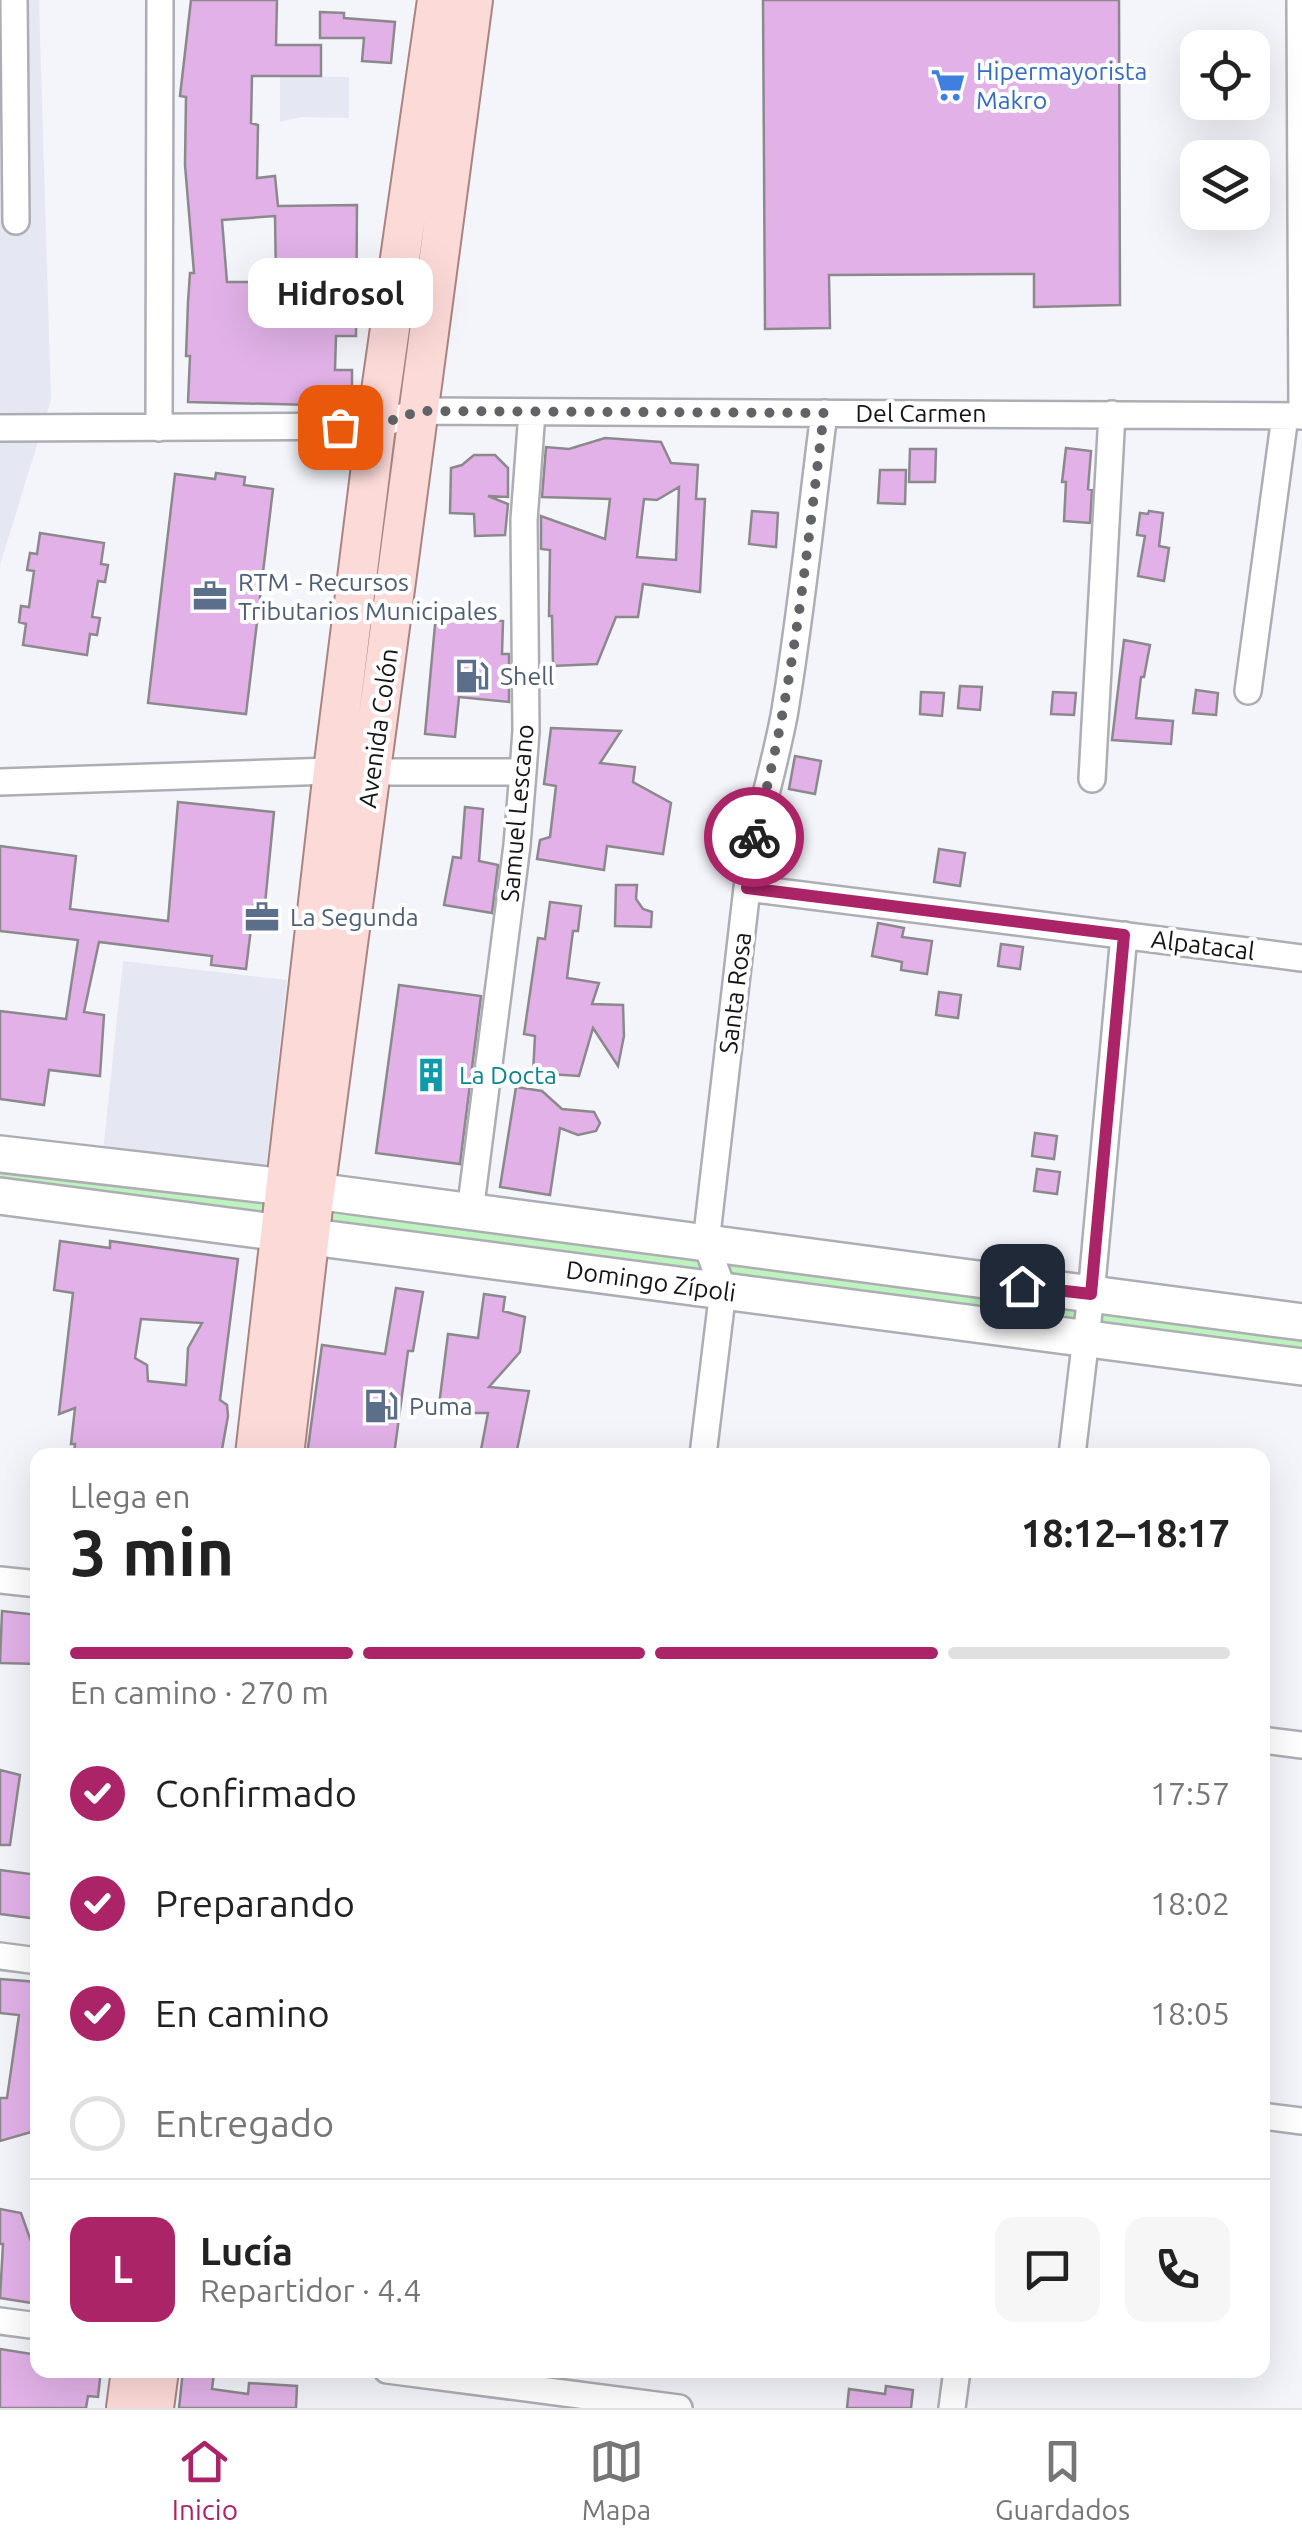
<!DOCTYPE html>
<html lang="es">
<meta charset="utf-8">
<style>
:root{--surface:#fff;--page:#f6f6f6;--text:#222;--muted:#767676;--line:#e0e0e0;--accent:#ac2468}
body{margin:0;font-family:Ubuntu,sans-serif;background:var(--page);color:var(--text);height:100vh;display:flex;flex-direction:column;font-size:38px;white-space:nowrap}
*{box-sizing:border-box;margin:0}
p{font-size:32px;color:var(--muted)}
.icon{flex:none;width:55px;height:55px;fill:none;stroke:currentColor;stroke-width:2;stroke-linecap:round;stroke-linejoin:round}
.map{position:relative;flex:1;overflow:hidden}
.side{position:absolute;left:30px;top:1448px;width:1240px;height:930px;display:flex;flex-direction:column;background:var(--surface);border-radius:20px;box-shadow:0 10px 40px #0002}
.side>*{flex:none}
.tools{position:absolute;left:1180px;top:30px;display:grid;gap:20px}
.tools a{display:grid;place-items:center;width:90px;height:90px;border-radius:20px;background:var(--surface);box-shadow:0 10px 40px #0002;font-size:50px}
.pin{position:absolute;display:grid;place-items:center;width:85px;height:85px;color:#fff;margin:-42px;border-radius:20px;box-shadow:0 5px 15px #0006}
.courier{position:absolute;display:grid;place-items:center;width:100px;height:100px;margin:-50px;border:8px solid #ac2468;border-radius:50%;background:#fff;color:#222;box-shadow:0 2px 12px #0007}
.bubble{position:absolute;height:70px;border-radius:20px;background:var(--surface);box-shadow:0 10px 40px #0002;font-size:32px;font-weight:600;line-height:70px;text-align:center}
.head em{font-style:normal;font-weight:600}
.head div{display:flex;flex-direction:column-reverse}
.head{display:flex;align-items:center;justify-content:space-between;height:170px;padding:0 40px}
h1{font-size:65px;font-weight:600;line-height:75px}
.bar{display:grid;grid-template-columns:repeat(4,1fr);gap:15px 10px;align-content:center;height:120px;padding:0 40px}
.bar i{height:12px;border-radius:8px;background:var(--line)}
.bar .selected{background:var(--accent)}
.bar p{grid-column:span 4}
.line{display:flex;align-items:center;gap:25px;padding:0 40px;border-top:2px solid var(--line)}
.line div{flex:1}
.round{display:grid;place-items:center;flex:none;width:105px;height:105px;border-radius:20px;background:var(--page)}
ol{padding:0 40px;list-style:none}
li{display:flex;align-items:center;gap:30px;height:110px}
li p{margin-inline-start:auto}
li .icon{padding:10px;border-radius:50%;background:var(--accent);color:#fff;stroke-width:4}
li:last-child{color:var(--muted)}
li i{width:55px;height:55px;border:5px solid var(--line);border-radius:50%}
.tab-bar{display:flex;justify-content:space-around;align-items:center;height:140px;border-top:2px solid var(--line);background:var(--surface);font-size:28px;color:var(--muted)}
.tab-bar a{display:grid;justify-items:center;gap:5px}
.tab-bar .selected{color:var(--accent)}
.map>svg:first-child{display:block}
</style>
<div class="map">
<svg width="1302" height="2408" viewBox="0 0 1302 2408">
<rect width="100%" height="100%" fill="#f4f5fb"/>
<path fill="#e5e8f3" d="M0,0H39L51,400L0,565Z
M280,76L349,77V118L301,117L280,122Z
M123,961L287,980L266,1170L103,1151Z"/>
<path fill="#bdf3bf" d="M0,1154L285,1187L280,1231L0,1196Z
M316,1191L1302,1322V1367L310,1235Z"/>
<path fill="#e1b1e7" stroke="#8c898d" stroke-width="2.5" fill-rule="evenodd" d="M191,0H277L276,45H321V76H252L251,123L258,125L257,178L275,176L278,206L357,205L356,336H336L335,370H352V406L188,402L190,356H186L188,302L190,273H194L185,165L186,97L180,96ZM275,216L276,282H227L222,220Z
M763,0H1119L1120,305L1034,307V274L829,275L830,328L765,329Z
M320,12L344,13V18L395,22L391,63L362,61L364,38H320Z
M605,438L661,442L671,463L698,465L696,499H705L700,592L643,584L638,617H616L597,664L553,666L552,616H549L550,550L541,549V516L605,539L610,499L542,497L546,447L569,449ZM679,487L676,560L637,557L644,499L657,500Z
M1066,448L1091,451L1088,489L1092,490L1090,523L1064,521L1066,482H1062Z
M910,449H936L935,482H909Z
M474,455H495L508,468V497L488,496L508,504L505,535L475,536L474,514L450,513L451,468L462,465Z
M880,470H906L905,504L878,503Z
M216,473L245,477L244,485L273,489L246,714L148,703L175,474L215,479Z
M752,511L778,513L776,547L749,544Z
M1149,511L1163,513L1159,546L1169,548L1164,581L1138,576L1145,536L1137,535L1140,513L1148,514Z
M40,533L104,543L101,564L108,565L105,582L98,581L92,617L100,618L97,635L90,634L87,655L23,645L26,624L19,622L21,606L29,607L34,571L27,570L30,553L37,554Z
M436,614L503,621L502,654H509V702L459,697L455,737L425,734Z
M1124,640L1150,645L1144,677H1141L1136,718L1173,721L1171,744L1112,740Z
M960,686L982,687L980,710L958,708Z
M1196,690L1218,693L1216,715L1193,713Z
M921,692L944,693L942,716L920,714Z
M1053,692L1076,693L1074,715L1051,714Z
M551,728L621,731L600,763L635,767L633,782L671,803L663,854L607,846L604,870L537,859L540,840L550,837L556,786L544,784Z
M795,756L821,761L815,794L789,789Z
M178,802L274,812L265,904H254L246,969L211,965L212,956L99,942L84,1012L104,1015L100,1076L49,1070L44,1105L0,1099V1011L66,1019L78,940L0,931V846L76,856L70,909L168,921Z
M465,807L483,809L479,861L498,865L492,913L444,905L453,857L461,858Z
M939,849L965,853L960,886L934,882Z
M616,885H637L636,899L643,909L652,912L651,927L615,926Z
M550,902L581,906L578,931H573L567,978L599,983L592,1004L623,1005L624,1036L618,1066L593,1028L579,1076L533,1073L535,1036L524,1034L538,938L545,939Z
M878,923L904,928L902,937L932,941L927,974L901,970L902,962L872,956Z
M1001,944L1023,947L1020,969L998,966Z
M399,985L481,996L460,1164L376,1153Z
M939,992L961,995L958,1018L936,1015Z
M516,1087L542,1091L562,1109L594,1112L600,1123L596,1131L578,1135L560,1128L550,1195L500,1187Z
M1035,1133L1057,1136L1054,1159L1032,1156Z
M1037,1169L1060,1172L1057,1194L1034,1191Z
M60,1241L110,1248V1241L238,1259L220,1400L227,1405L228,1416L221,1455H74L75,1444H71L75,1408L59,1414L73,1293L54,1290ZM141,1319L202,1323L188,1348L186,1385L148,1381L147,1365L135,1358Z
M396,1288L423,1292L413,1351H408L394,1455H307L322,1345L385,1354Z
M484,1294L505,1297L503,1311L525,1317L520,1352L489,1387L529,1391L516,1455H480L488,1413H438L448,1334L478,1338Z
M2,1611L38,1615V1664L0,1663Z
M0,1770L20,1775L10,1845H0Z
M0,1870L38,1875V1919L0,1914Z
M0,1979L38,1982V2130L0,2141V2098H7L19,2015L0,2013Z
M0,2209L21,2213L38,2261V2304L0,2298L3,2244H0Z
M0,2349L38,2355V2370H101L98,2397L88,2396L86,2408H0Z
M183,2370L214,2373L212,2389L248,2394L249,2383L297,2386L296,2408H179Z
M886,2386L913,2390L911,2408H847L849,2389L885,2394Z"/>
<g fill="none" stroke-linecap="round" stroke-linejoin="round">
<g stroke="#adaeb3" stroke-width="30">
<path id="minor" d="M14,0L16,221
M1300,0L1302,416
M0,428L376,426L419,411L1302,416
M159,428L160,0
M1248,691L1285,416
M373,772H523
M1092,779L1112,414
M0,782L333,771
M747,888L1302,958
M470,1212L517,845L523,772L526,731L524,520L532,412
M703,1455L723,1290L706,1243L747,888C754,830 773,774 784,716C801,616 811,514 824,413
M1072,1455L1091,1295L1124,935
M0,1580L38,1584
M1262,1740L1302,1745
M0,1956L38,1961
M1262,2116L1302,2121
M0,2321L38,2326
M387,2370L679,2408
M952,2408L957,2370"/>
</g>
<g stroke="#adaeb3" stroke-width="40">
<path id="secondary" d="M0,1154L285,1187L1302,1322
M0,1196L1302,1367"/>
</g>
<g stroke="#aa8483" stroke-width="42">
<path id="primary" d="M255,1455L333,771L376,426L437,0
M284,1455L313,1208L473,0
M126,2408L131,2370
M154,2408L159,2370"/>
</g>
<use href="#minor" stroke="#fff" stroke-width="25"/>
<use href="#secondary" stroke="#fff" stroke-width="35"/>
<use href="#primary" stroke="#fcdad8" stroke-width="38"/>
</g>
<g fill="none" stroke-linecap="round" stroke-linejoin="round">
<path stroke="#626366" stroke-width="10" stroke-dasharray="0 18" d="M340,427L376,426L419,411L824,413C806,556 793,698 754,837"/>
<path stroke="#ac2468" stroke-width="12" d="M754,837L747,888L1124,935L1091,1294L1022,1286"/>
</g>
<defs>
<g id="supermarket-bare" transform="scale(2.7)"><path d="M-6-5.5h2.5l.6 2H6L4.5 2H-2.5L-4.4-4H-6ZM-1.5 3.2a1.3 1.3 0 1 0 .1 0ZM3 3.2a1.3 1.3 0 1 0 .1 0Z" fill="#3f7fe0" stroke="#fff" stroke-width="2.5" paint-order="stroke"/></g>
<g id="office-bare" transform="scale(2.7)"><path d="M-6-3h4V-5.5h4V-3h4V5H-6ZM-1-4.5V-3h2v-1.5ZM-6 0V1H6V0Z" fill="#5c6f8a" stroke="#fff" stroke-width="2.5" paint-order="stroke"/></g>
<g id="fuel-bare" transform="scale(2.7)"><path d="M-5.5-6h7V0h2V4h1.3V-2.5L3-4.5l.8-.8L6-3V5H2.5V1h-1V6h-7ZM-4.2-4.7v3.2H.2V-4.7Z" fill="#5c6f8a" stroke="#fff" stroke-width="2.5" paint-order="stroke"/></g>
<g id="building-bare" transform="scale(2.7)"><path d="M-4-6H4V6H1V3H-1V6H-4ZM-2.5-4.3h1.7v1.8h-1.7ZM.8-4.3h1.7v1.8H.8ZM-2.5-1h1.7V.8h-1.7ZM.8-1h1.7V.8H.8Z" fill="#0f9aa8" stroke="#fff" stroke-width="2.5" paint-order="stroke"/></g>
</defs>
<g fill-rule="evenodd">
<use href="#supermarket-bare" x="948" y="85"/>
<use href="#office-bare" x="210" y="596"/>
<use href="#fuel-bare" x="472" y="676"/>
<use href="#office-bare" x="262" y="917"/>
<use href="#building-bare" x="431" y="1075"/>
<use href="#fuel-bare" x="381" y="1406"/>
</g>
<g text-anchor="middle" dominant-baseline="central" stroke-width="8" stroke-linejoin="round" paint-order="stroke">
<g font-size="25" fill="#366cbe" stroke="#fff" text-anchor="start">
<text x="976" y="71">Hipermayorista<tspan x="976" dy="29">Makro</tspan></text>
</g>
<g font-size="25" fill="#141416" stroke="#fff">
<text x="921" y="413">Del Carmen</text>
<text transform="translate(378 728) rotate(-82)">Avenida Colón</text>
<text transform="translate(517 813) rotate(-85)">Samuel Lescano</text>
<text transform="translate(1203 945) rotate(7)">Alpatacal</text>
<text transform="translate(735 993) rotate(-83)">Santa Rosa</text>
<text transform="translate(651 1281) rotate(8)">Domingo Zípoli</text>
</g>
<g font-size="25" fill="#4e5e75" stroke="#fff" text-anchor="start">
<text x="238" y="582">RTM - Recursos<tspan x="238" dy="29">Tributarios Municipales</tspan></text>
<text x="500" y="676">Shell</text>
<text x="290" y="917">La Segunda</text>
<text x="409" y="1406">Puma</text>
</g>
<g font-size="25" fill="#0d838f" stroke="#fff" text-anchor="start">
<text x="459" y="1075">La Docta</text>
</g>
</g>
</svg>
<div class="tools">
<a><svg class="icon" aria-label="locate" viewBox="0 0 24 24"><circle cx="12" cy="12" r="6"/><path d="M12 2v4M12 18v4M2 12h4M18 12h4"/></svg></a>
<a><svg class="icon" aria-label="layers" viewBox="0 0 24 24"><path d="M12 4l9 5-9 5-9-5zM3 14l9 5 9-5"/></svg></a>
</div>
<div class="pin" style="left:340px;top:427px;background:#ea580c"><svg class="icon" aria-label="bag" viewBox="0 0 24 24"><path d="M5 8h14l-1 12H6zM9 8a3 3 0 0 1 6 0"/></svg></div>
<div class="pin" style="left:1022px;top:1286px;background:#1f2937"><svg class="icon" aria-label="home" viewBox="0 0 24 24"><path d="M3 11l9-7 9 7M6 9v11h12V9"/></svg></div>
<div class="courier" style="left:754px;top:837px"><svg class="icon" aria-label="bike" viewBox="0 0 24 24"><circle cx="6" cy="16" r="4"/><circle cx="18" cy="16" r="4"/><path d="M6 16l4-8h5l3 8M10 8l3 8H6M13 5h3"/></svg></div>
<div class="bubble" style="left:248px;top:258px;width:185px">Hidrosol</div>
<section class="side">
<div class="head"><div><h1>3 min</h1><p>Llega en</p></div><em>18:12–18:17</em></div>
<div class="bar"><i class="selected"></i><i class="selected"></i><i class="selected"></i><i></i><p>En camino · 270 m</p></div>
<ol>
<li><svg class="icon" aria-label="check" viewBox="0 0 24 24"><path d="M5 12l5 5 9-10"/></svg>Confirmado<p>17:57</p></li>
<li><svg class="icon" aria-label="check" viewBox="0 0 24 24"><path d="M5 12l5 5 9-10"/></svg>Preparando<p>18:02</p></li>
<li><svg class="icon" aria-label="check" viewBox="0 0 24 24"><path d="M5 12l5 5 9-10"/></svg>En camino<p>18:05</p></li>
<li><i></i>Entregado</li>
</ol>
<div class="line" style="height:180px"><b class="round" style="background:var(--accent);color:#fff">L</b><div><b>Lucía</b><p>Repartidor · 4.4</p></div><a class="round"><svg class="icon" aria-label="chat" viewBox="0 0 24 24"><path d="M4 5h16v11H9l-5 4z"/></svg></a><a class="round"><svg class="icon" aria-label="phone" viewBox="0 0 24 24"><path d="M5 4h4l2 5-3 2q2 4 5 5l2-3 5 2v4C11 20 4 13 5 4z"/></svg></a></div>
</section>
</div>
<nav class="tab-bar">
<a class="selected"><svg class="icon" aria-label="home" viewBox="0 0 24 24"><path d="M3 11l9-7 9 7M6 9v11h12V9"/></svg>Inicio</a>
<a><svg class="icon" aria-label="map" viewBox="0 0 24 24"><path d="M3 6l6-2 6 2 6-2v14l-6 2-6-2-6 2zM9 4v14M15 6v14"/></svg>Mapa</a>
<a><svg class="icon" aria-label="saved" viewBox="0 0 24 24"><path d="M7 4h10v16l-5-4-5 4z"/></svg>Guardados</a>
</nav>
